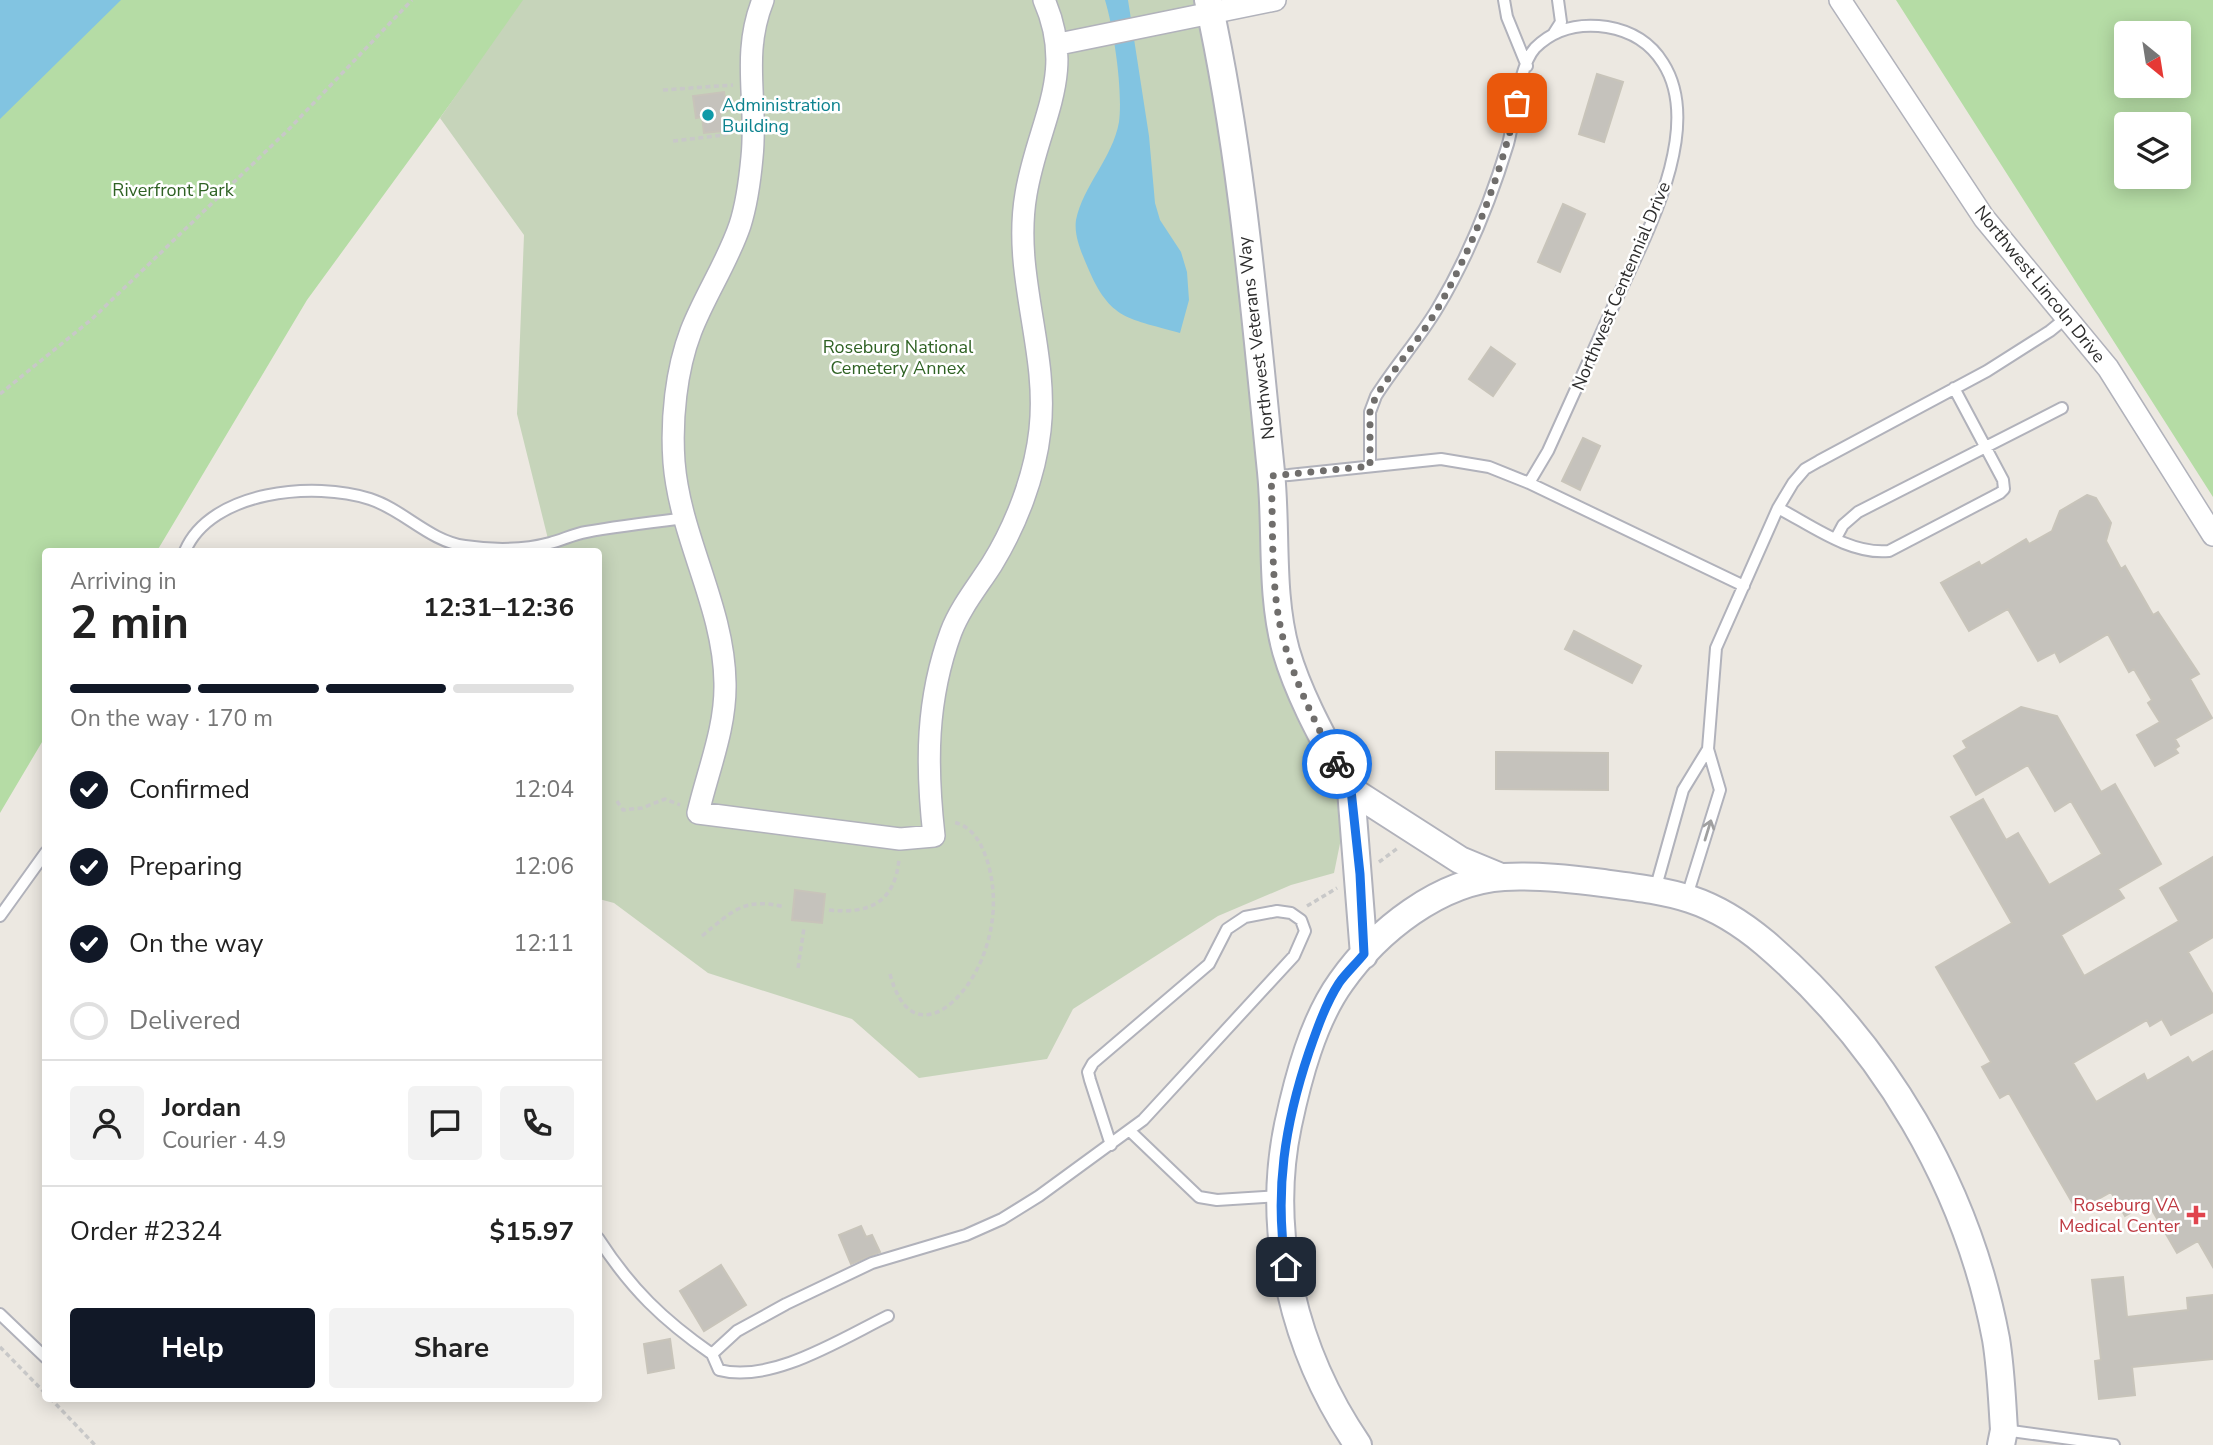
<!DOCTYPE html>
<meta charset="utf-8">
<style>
:root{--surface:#fff;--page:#f2f2f2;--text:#222;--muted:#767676;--line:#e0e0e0;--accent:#111827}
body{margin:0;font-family:"Nunito Sans",sans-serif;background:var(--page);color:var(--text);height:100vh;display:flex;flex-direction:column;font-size:26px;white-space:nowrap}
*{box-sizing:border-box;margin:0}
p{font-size:23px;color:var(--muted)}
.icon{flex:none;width:38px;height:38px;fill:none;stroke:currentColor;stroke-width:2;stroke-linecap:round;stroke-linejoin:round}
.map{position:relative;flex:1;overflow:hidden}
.drawer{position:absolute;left:42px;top:548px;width:560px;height:854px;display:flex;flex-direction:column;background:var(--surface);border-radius:7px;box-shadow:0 4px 18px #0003}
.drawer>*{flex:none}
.needle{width:46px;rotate:150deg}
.buttons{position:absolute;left:2114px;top:21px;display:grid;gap:14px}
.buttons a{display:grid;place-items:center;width:77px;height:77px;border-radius:7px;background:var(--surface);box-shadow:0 4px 18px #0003;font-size:35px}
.pin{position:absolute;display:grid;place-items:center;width:60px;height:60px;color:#fff;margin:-30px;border-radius:14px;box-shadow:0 4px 10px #0006}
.courier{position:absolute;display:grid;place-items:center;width:70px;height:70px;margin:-35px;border:5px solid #1a73e8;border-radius:50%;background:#fff;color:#222;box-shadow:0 2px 9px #0007}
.headline em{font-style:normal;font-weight:700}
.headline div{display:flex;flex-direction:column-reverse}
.headline{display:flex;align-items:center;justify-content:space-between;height:119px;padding:0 28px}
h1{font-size:46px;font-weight:700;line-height:52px}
.bar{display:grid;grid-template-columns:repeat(4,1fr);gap:10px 7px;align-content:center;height:84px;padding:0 28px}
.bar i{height:9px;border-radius:5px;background:var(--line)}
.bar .current{background:var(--accent)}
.bar p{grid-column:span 4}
.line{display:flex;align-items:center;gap:18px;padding:0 28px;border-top:2px solid var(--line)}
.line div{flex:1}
.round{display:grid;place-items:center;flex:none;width:74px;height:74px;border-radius:7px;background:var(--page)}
ol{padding:0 28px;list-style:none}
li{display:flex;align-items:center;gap:21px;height:77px}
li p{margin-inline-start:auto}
li .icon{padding:7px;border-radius:50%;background:var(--accent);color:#fff;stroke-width:4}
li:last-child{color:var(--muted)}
li i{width:38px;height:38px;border:4px solid var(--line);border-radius:50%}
.primary-button{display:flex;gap:14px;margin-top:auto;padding:14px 28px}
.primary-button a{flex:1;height:80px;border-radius:7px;background:var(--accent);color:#fff;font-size:28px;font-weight:700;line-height:80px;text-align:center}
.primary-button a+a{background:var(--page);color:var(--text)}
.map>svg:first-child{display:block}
</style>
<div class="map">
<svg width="2213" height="1445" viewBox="0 0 2213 1445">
<rect width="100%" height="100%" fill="#ece8e1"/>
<path fill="#b5dca5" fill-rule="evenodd" d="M119,0H526L307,300L157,551H46L45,737L0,813V117Z
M1896,0H2213V497ZM2126,33H2179V86H2126ZM2126,124H2179V177H2126Z"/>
<path fill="#c6d4ba" d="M523,0H1208L1300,689L1345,819L1334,873L1291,885L1218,916L1073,1009L1047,1059L919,1078L852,1019L708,973L614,903L599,899L598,551H546L549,543L517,414L524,235L440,118Z"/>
<path fill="#82c4e1" d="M0,0H121L0,119Z
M1105,0H1128L1149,136L1155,203L1160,220L1181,252L1187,272L1189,300L1180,333C1124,317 1109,320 1085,261C1080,249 1074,234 1076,220C1083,186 1113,157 1119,122C1123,91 1114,30 1105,0Z"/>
<path fill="#c5c2bc" stroke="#c8c4ba" stroke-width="2" d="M1597,74L1623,82L1604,142L1579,134Z
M724,92L727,111L720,112L722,131L704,133L702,117L696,118L693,96Z
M1563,204L1585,214L1560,272L1538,262Z
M1491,347L1515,364L1493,396L1469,379Z
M1583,438L1600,446L1580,490L1562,481Z
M2087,495L2096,498L2111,523L2106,541L2121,569L2125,566L2153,615L2158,612L2199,674L2190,679L2212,718L2175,739L2179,746L2175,749L2178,753L2155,766L2137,735L2160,722L2148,703L2152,700L2134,669L2129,672L2108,634L2060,662L2055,652L2038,661L2008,609L1969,631L1941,583L1979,562L1981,566L2026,539L2029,544L2052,531L2060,511Z
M1574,631L1641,666L1632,683L1565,649Z
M2021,707L2057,716L2101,792L2115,784L2161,864L2118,889L2124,898L2061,935L2084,976L2179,921L2160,888L2213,857V937L2188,952L2213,995V1012L2171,1035L2162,1019L2150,1026L2147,1020L2073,1063L2096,1102L2144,1074L2147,1081L2188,1057L2192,1063L2213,1051V1267L2198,1241L2177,1253L2148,1203L2125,1216L2111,1192L2077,1211L2009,1093L2000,1098L1982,1067L1991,1062L1936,967L2012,923L1951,817L1983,799L2006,840L2018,833L2049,885L2102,854L2071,801L2055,811L2028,765L1976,795L1954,756L1967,748L1963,741Z
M1496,752L1608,753V790L1496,789Z
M795,890L825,894L822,923L792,920Z
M861,1226L866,1237L872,1235L880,1252L851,1264L839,1235Z
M721,1265L746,1305L704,1331L680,1291Z
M2123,1277L2127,1317L2188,1310L2187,1298L2213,1295V1359L2132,1367L2135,1395L2099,1399L2095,1361L2101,1360L2092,1280Z
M670,1339L674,1368L648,1373L644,1344Z"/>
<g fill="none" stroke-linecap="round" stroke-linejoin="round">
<g stroke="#b1b2bb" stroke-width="14">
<path id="service" d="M1504,0L1507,17L1527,66
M1554,33L1561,22L1558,0
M1271,476L1289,475L1441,459L1489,467L1529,483L1548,451C1570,403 1591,355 1613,307C1642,242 1706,130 1663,63C1650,42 1631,31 1607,27C1580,23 1555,28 1535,48C1518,67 1515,119 1508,144C1491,200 1467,259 1437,309C1419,339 1395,366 1376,396L1370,412V466
M1529,483L1744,586
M1778,508C1811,525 1850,555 1889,551L2000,493L2004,489L2003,480L1954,388
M1836,538L1843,525L1858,512L2062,408
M185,551C211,490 315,481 370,499C404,510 429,541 465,546C492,550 524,550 550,543C562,540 574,534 586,532C619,526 653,522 686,518
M1655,890L1683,790L1708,749
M1687,896L1720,790L1708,749L1716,648L1778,508L1793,483L1805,469L1819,461L1987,371L2050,331L2066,318
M0,916L46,852
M1131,1132L1199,1197L1217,1200L1280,1196
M598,1238C631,1289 663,1320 712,1354
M0,1314L46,1358
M888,1316C841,1339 771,1384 719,1370L712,1354L737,1331L786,1304L872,1263L966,1235L1002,1219L1039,1196L1143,1120L1294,956L1305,931L1301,920L1291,913L1277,911L1245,917L1227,929L1209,964L1093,1063L1088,1072L1090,1080L1111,1145
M2004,1430L2114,1445"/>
</g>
<g stroke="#b1b2bb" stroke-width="24">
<path id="minor" d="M763,0C741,55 758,100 752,157C750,179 747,203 740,225C728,261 705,295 691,331C676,370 671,420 674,462C680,538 724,606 725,683C726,728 708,770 698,813L900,839L934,836C926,764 926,700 951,632C960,608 978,586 992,564C1016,525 1035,476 1040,430C1049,350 1012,275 1026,194C1038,121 1077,75 1044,0
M1840,0L1984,218L2108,368L2213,535
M1059,44L1275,0"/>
</g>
<g stroke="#b1b2bb" stroke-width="30">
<path id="tertiary" d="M1208,0C1242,154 1255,315 1271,472C1277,531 1270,593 1286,651C1300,699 1327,745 1351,790
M1364,955L1351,790L1460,860L1501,877
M1358,1445C1295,1353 1265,1235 1288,1125C1298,1078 1313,1021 1341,982C1377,931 1439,881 1504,877C1536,875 1571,879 1603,883C1672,892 1709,896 1765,943C1883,1044 1967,1185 1996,1339C2001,1369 2002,1400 2004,1430L2001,1445"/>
</g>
<path stroke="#c8c8c8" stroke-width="3.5" stroke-dasharray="5 3.5" stroke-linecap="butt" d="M663,90L733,85
M673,141L724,135L733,130
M0,394L92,319L288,130L412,0
M617,801L623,810L642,808L665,799L680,805
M1379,862L1398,848
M1307,906L1337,888
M829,910C869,914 895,903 899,859
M702,936C733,911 743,897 785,907
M798,968L804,928
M890,974C910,1050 964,1006 983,956C995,926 997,891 987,860C981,842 972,826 953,822
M0,1347L46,1394
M50,1398L95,1445"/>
<use href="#service" stroke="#fff" stroke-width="10"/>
<use href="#minor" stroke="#fff" stroke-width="21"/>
<use href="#tertiary" stroke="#fff" stroke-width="26"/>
</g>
<defs><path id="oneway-shaft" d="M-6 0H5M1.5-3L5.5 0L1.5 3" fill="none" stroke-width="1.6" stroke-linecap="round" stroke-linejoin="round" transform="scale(1.75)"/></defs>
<use stroke="#a0a0a0" href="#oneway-shaft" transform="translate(1708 830) rotate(-73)"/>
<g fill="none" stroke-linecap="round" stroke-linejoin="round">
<path stroke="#706e6c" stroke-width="7" stroke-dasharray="0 12.6" d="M1337,764C1318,728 1299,691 1287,652C1269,597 1274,533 1271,476L1370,466V412L1376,396C1396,366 1420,339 1438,308C1474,245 1501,174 1517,103"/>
<path stroke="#1a73e8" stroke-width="9" d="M1286,1267C1274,1192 1285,1123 1309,1052C1317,1029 1326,1003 1339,983C1346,973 1356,964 1364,954L1360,874L1351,790L1337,764"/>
</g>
<circle fill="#0f9aa8" stroke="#fff" stroke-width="2.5" cx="708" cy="115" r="7"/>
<path fill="#e0444e" stroke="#fff" stroke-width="2.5" d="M2192.5 1204.5h7v7h7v7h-7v7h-7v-7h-7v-7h7z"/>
<g text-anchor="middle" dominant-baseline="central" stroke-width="5" stroke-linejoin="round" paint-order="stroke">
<g font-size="18" fill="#0d838f" stroke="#fff" text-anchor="start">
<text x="722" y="105">Administration<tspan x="722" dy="21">Building</tspan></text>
</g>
<g font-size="18" fill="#2f6224" stroke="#fff">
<text x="173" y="190">Riverfront Park</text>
<text x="898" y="347">Roseburg National<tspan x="898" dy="21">Cemetery Annex</tspan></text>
</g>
<g font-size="18" fill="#2d2d2d" stroke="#fff">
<text transform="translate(2040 284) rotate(51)">Northwest Lincoln Drive</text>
<text transform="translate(1621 286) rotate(-67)">Northwest Centennial Drive</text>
<text transform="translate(1256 338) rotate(-97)">Northwest Veterans Way</text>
</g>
<g font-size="18" fill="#be3a42" stroke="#fff" text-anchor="end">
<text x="2180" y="1205">Roseburg VA<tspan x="2180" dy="21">Medical Center</tspan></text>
</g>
</g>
</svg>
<div class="buttons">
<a><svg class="needle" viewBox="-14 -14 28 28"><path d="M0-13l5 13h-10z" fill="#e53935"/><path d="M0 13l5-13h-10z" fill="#767676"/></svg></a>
<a><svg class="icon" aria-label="layers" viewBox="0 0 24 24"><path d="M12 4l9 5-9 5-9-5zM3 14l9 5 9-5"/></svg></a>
</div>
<div class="pin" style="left:1517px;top:103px;background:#ea580c"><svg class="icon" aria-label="bag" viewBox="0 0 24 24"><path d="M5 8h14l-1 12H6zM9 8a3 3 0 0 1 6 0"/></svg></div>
<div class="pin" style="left:1286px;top:1267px;background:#1f2937"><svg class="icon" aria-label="home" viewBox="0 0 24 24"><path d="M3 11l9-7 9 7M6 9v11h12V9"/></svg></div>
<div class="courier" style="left:1337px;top:764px"><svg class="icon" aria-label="bike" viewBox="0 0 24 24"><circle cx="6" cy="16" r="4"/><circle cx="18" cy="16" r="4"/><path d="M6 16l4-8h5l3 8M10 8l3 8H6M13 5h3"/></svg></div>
<section class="drawer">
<div class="headline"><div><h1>2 min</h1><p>Arriving in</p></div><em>12:31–12:36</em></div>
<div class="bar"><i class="current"></i><i class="current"></i><i class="current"></i><i></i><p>On the way · 170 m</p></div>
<ol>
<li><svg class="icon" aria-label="check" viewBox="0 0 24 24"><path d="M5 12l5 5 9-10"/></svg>Confirmed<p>12:04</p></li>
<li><svg class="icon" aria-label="check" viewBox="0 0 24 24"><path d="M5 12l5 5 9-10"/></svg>Preparing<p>12:06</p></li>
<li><svg class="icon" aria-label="check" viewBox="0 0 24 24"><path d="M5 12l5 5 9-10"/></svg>On the way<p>12:11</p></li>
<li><i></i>Delivered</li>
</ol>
<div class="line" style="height:126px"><a class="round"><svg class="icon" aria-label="person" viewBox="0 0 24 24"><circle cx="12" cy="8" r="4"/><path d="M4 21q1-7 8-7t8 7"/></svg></a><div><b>Jordan</b><p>Courier · 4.9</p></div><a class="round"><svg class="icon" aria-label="chat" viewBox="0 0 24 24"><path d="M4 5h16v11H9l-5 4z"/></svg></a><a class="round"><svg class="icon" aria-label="phone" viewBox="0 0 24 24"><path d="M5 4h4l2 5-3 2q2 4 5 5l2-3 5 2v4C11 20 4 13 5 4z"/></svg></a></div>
<div class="line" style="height:91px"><div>Order #2324</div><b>$15.97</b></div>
<div class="primary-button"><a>Help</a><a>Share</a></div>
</section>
</div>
